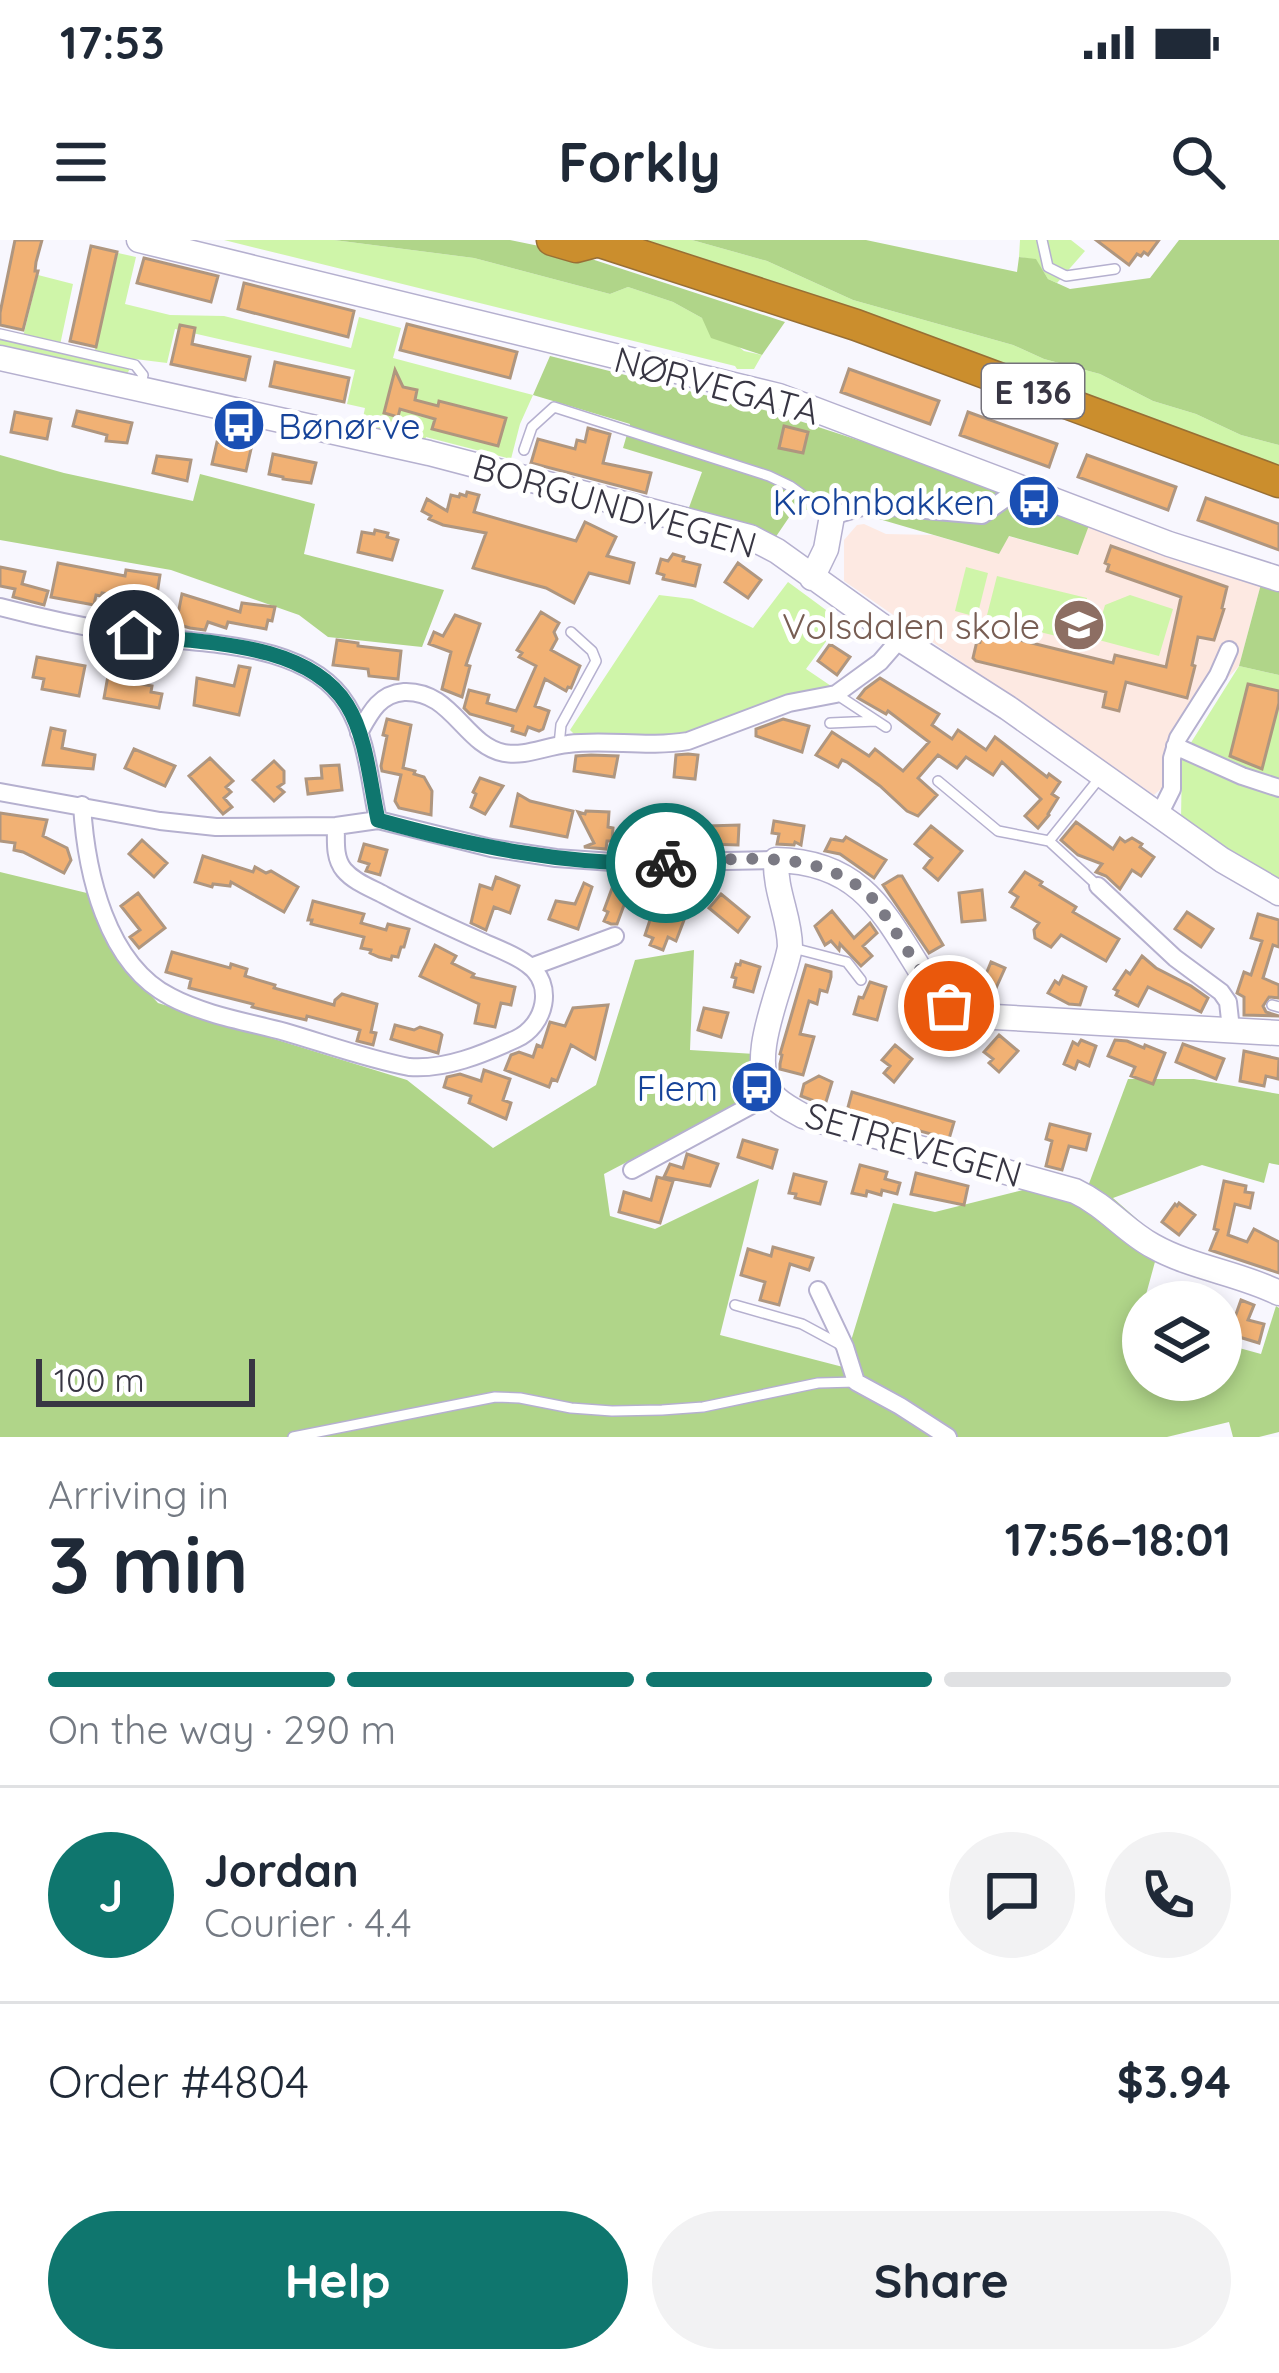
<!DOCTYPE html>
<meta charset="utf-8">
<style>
:root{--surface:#fff;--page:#f2f2f3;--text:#1f2937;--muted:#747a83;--line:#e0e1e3;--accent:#0f766e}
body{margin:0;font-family:Quicksand,sans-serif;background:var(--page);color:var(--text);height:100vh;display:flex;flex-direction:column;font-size:45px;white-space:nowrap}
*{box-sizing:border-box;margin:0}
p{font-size:39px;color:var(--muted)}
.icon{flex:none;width:66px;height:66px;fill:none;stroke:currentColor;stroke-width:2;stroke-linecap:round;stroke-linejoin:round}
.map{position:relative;height:1197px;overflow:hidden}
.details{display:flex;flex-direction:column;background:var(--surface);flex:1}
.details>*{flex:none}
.buttons{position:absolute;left:1122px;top:1041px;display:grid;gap:24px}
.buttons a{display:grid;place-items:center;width:120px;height:120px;border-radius:50%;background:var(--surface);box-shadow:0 6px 18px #0003;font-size:60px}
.scale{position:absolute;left:36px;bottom:30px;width:219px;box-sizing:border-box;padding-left:12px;border:6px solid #383643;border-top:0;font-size:33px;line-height:42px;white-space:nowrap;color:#383643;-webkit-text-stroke:9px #fff;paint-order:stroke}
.pin{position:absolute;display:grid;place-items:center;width:102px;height:102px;color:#fff;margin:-51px;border:6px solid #fff;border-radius:50%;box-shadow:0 3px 12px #0007}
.courier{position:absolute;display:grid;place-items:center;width:120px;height:120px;margin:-60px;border:9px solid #0f766e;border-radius:50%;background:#fff;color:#222;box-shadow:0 3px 15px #0007}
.head em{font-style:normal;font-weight:700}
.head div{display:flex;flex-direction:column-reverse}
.head{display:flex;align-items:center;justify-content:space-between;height:204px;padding:0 48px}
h1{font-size:78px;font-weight:700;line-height:90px}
.bar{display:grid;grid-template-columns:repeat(4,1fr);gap:18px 12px;align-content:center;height:144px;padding:0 48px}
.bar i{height:15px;border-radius:9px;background:var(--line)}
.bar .active{background:var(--accent)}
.bar p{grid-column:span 4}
.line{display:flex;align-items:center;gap:30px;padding:0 48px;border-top:3px solid var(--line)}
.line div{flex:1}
.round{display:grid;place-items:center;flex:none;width:126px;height:126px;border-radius:63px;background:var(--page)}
.button{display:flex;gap:24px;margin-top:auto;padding:24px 48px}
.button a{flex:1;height:138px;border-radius:72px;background:var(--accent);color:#fff;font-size:48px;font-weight:700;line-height:138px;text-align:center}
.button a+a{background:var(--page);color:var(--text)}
.status{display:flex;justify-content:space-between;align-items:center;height:84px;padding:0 60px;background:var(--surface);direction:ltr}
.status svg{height:33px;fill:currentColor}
header{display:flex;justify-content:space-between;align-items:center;height:156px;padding:0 48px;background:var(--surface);font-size:54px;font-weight:700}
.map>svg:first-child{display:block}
</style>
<div class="status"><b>17:53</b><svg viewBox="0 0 49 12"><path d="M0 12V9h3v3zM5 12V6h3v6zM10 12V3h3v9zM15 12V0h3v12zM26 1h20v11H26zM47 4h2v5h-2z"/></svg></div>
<header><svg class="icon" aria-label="menu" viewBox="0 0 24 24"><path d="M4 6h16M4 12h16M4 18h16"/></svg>Forkly<svg class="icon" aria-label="search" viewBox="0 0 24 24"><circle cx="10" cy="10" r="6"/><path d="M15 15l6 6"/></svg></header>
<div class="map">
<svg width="1279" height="1197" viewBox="0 0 1279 1197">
<rect width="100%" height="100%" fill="#f8f7fe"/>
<path fill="#fde9e2" d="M1091,280L1261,344L1239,426L1168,501L1163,547L1154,555L844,341V300L857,285L864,284L886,294L933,295L999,314L1008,296L1077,315Z"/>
<path fill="#cff5a9" d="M224,0H334L474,18L610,54L628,47L673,62L702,78L744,111L762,115L754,129H737L735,126Z
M644,0H692L767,21L853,60L1013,105L1044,119L1100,134L1153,161L1196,174L1241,195L1279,205V227L891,82Z
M1020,0H1071L1085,11L1057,43L1048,39L1036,20L1019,17Z
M118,13L136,17L125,64L170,75L224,76L351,108L359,77L401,88L393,118L533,155L520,184L511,219L426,197L423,207L360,192L365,168L347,164L355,130L175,89L167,123L135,119L126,136L0,109V92L23,97L38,35L73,44L60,105L94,113Z
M966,327L988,333L977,377L955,371Z
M997,336L1087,358L1077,401L986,379Z
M788,342L841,381L806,429L834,448L687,496L578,498L570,490L659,355L692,359L753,388Z
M1130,355L1173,369L1159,416L1095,399L1105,365Z
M1239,426L1279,435V646L1181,580L1182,517Z"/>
<path fill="#b0d589" d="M334,0H510L573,13L785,82L762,115L711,98L702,78L673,62L628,47L610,54L474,18Z
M692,0H866L1017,32L1019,17L1036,19L1048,39L1070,49L1150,38L1179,0H1279V205L1241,195L1196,174L1153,161L1100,134L1044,119L1013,105L853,60L767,21Z
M550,116L772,172L993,244L1091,280L1078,315L1009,296L999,314L831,265L792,273L775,298L687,273L702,232L623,208L630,184L533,155Z
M0,215L64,233L193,261L200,234L315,264L304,314L444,350L422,407L328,397L299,375L171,330L0,300Z
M1261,344L1279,347V435L1239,426Z
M0,632L91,654L123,725L158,763L407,840L493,908L596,845L635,720L694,710L690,810L755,814L751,857L604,934L610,976L655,989L759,939L720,1095L843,1127L893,963L935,972L1027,949L1081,965L1128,839H1194L1279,854V925L1269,923L1264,943L1202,925L1113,958L1161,1000L1139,1080L1143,1082V1140H1221V1103L1261,1114L1276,1066L1279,1068V1192L1259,1197H1233L1229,1182L1167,1197H0Z"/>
<path fill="#f1b174" stroke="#af967f" stroke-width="3" d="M15,0H42L36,22L35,31H38L23,90L0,85V73Z
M1096,0H1159L1148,15L1144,12L1141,16L1137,14L1129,25Z
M91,6L117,12L96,107L70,101Z
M144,18L218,36L211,62L137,43Z
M244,43L354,71L348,97L238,69Z
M407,84L517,112L510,138L400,110Z
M180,85L195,88L192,104L250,117L245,140L171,124Z
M275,122L349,138L344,162L270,146Z
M849,129L939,161L930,184L841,152Z
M395,130L403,147L417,150L415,160L438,166L439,161L506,178L498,206L432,189L435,179L400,169L398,177L384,173Z
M77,171L132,183L127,203L106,201L107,195L73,186Z
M15,172L51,179L47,199L11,192Z
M968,172L1057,204L1049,227L960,195Z
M784,186L808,192L803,213L779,208Z
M588,188L610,194L603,223L651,233L646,253L531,223L538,199L575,209L577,200L585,202Z
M217,202L251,209L246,231L212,224Z
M273,214L316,223L311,243L283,239V237L269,234Z
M1087,215L1176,247L1168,270L1078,237Z
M157,216L191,220L187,241L153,233Z
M467,252L479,255L474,272L576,301L585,282L616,297L607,316L634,323L629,343L589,333L574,363L546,348L473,328L486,293L443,285L429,279L431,276L422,271L427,259L447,271L451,255L459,257L460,254L466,256Z
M1206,258L1279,284V310L1198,280Z
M375,290L388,293L387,297L398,300L392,320L358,312L362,292L374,294Z
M1111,306L1227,347L1222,368L1224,369L1214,400L1198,397L1192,425L1195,426L1187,458L1126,442L1119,471L1103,467L1106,452L976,421L973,418L977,401L980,402L983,391L1113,423L1115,415L1166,427L1181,357L1107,331L1109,325L1105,323Z
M673,314L684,317L683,321L700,325L695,346L663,339L664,335L657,333L661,319L668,321Z
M58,323L125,336L126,330L160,335L156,361L147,360L144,382L127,380L130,357L102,353L101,356L96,355L94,365L51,357Z
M738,323L761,340L748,358L725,342Z
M0,327L25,332L22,344L48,351L44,365L13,357L15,349L0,346Z
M182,354L240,372L242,363L275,367L272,381L268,380L266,389L228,382L226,388L208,382L205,390L190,388L176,384Z
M541,372L559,383L554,392L557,399L551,410L580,426L571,448L568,447L566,451L545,439L535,466L549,471L543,489L539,491L528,487L525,495L512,491L513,486L470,474L464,468L469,450L489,455L487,463L516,471L536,426L519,417L522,413L517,410Z
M455,375L480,384L466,425L470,426L462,457L442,449L451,412L429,404L434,392L443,396Z
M337,400L358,403V406L401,411L398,439L369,436L368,429L333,425Z
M830,404L850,417L837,435L818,421Z
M37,417L85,426L79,456L42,449L44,439L33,437Z
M239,426L250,428L239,475L194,465L197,438L234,446Z
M109,430L126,433L125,441L152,446L151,452L162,454L159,468L104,458Z
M880,438L939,474L932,485L952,499L958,490L986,510L995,497L1047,537L1049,534L1060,542L1052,554L1058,558L1048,574L1049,575L1038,588L1025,576L1041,559L1002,522L993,535L966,517L957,528L938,515L918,538L937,555L918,576L907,571L880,546L847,522L842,520L838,527L816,515L832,492L869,516L875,509L903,531L929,502L888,471L886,474L858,458L865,449Z
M1248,444L1279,451V463L1262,529L1230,516Z
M387,479L411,485L403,528L415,531L414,534L424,537L432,551L431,575L399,568L395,561L401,535L382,531L381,526L387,496L383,495Z
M783,479L809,486L802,512L756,496V489Z
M51,488L65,491L62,508L95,515L93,529L43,525Z
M134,509L175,526L165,546L125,528Z
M688,514L698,515L695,539L674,537L676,515Z
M591,515L618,516L614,537L574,531L576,516Z
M210,518L233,541L226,547L231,552L224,558L232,567L223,574L189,536Z
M274,521L284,531V543L278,547L284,552L274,561L253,540Z
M339,525L342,550L308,554L306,539L322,538L321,526Z
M480,538L503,546L485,574L471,567L476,554L473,552Z
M518,554L530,561L573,571L567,597L511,586Z
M586,571L609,572L608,587L613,588L612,601H607L606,609L584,607L594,603L578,572L585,574Z
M0,573L47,580L43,596L67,608L71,620L64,633L23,612L14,610L15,603L0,601Z
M774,581L804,586L801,605L795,602L794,605L777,604L779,594L772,593Z
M1076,582L1113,609L1120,598L1125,602L1132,598L1142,604L1140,607L1154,617L1141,636L1132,630L1120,649L1106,636L1096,632L1102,624L1078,615L1061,600Z
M739,585L738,605L707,604L708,586Z
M931,586L962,611L938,640L924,628L932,618L915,604Z
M640,588L676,590L675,599H687V609L639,608Z
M846,597L886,620L874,638L840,614L825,611L831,599L843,601Z
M142,600L167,623L154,637L129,614Z
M364,604L387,610L380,635L366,631L369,624L359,621Z
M203,616L253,632L255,627L266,633L271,631L298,647L284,672L231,642L230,646L213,644L212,647L195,642Z
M1025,632L1042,642L1040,645L1076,667L1073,672L1119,699L1106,721L1061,695L1051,707L1035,698L1034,690L1039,683L1012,667L1018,657L1010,652Z
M898,636H902L943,705L929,713L883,645Z
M496,637L519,646L510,673L494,667L486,690L471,683L480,645L492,649Z
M584,643L592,647L578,689L549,679L556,661L575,664Z
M614,643L630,649L617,684H611L604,681L608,672L604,670Z
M982,650L985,680L962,682L959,653Z
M138,653L165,688L139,708L130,697L140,690L121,666Z
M721,654L749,677L738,692L709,668Z
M313,661L364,674L361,683L386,690L388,684L409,689L404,707H401L398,717L392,716L391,720L379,717L370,713L371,710L361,708L364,697L311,684L312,680H308Z
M654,668L684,680L676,701L668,697L663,710L650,705L653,698L645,695Z
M832,671L854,698L870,683L877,693L863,706L872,716L861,726L840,704L839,710L831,701L825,705L815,686Z
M1187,672L1213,689L1201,707L1175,689Z
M1258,674L1279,680V707L1273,705L1263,738L1279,745V758L1269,757L1263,766L1266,772L1279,776L1244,775V757L1237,753L1244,732L1251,735L1262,701L1251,698Z
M435,705L456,716L452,723L474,734L472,737L515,747L511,765L501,763L495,787L475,783L479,764L420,736Z
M172,712L230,728L231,724L247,729L245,736L275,745L274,748L334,765L335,760L342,754L377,764L371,792L376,793L373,805L357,801L360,790L307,776L306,780L268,771L252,767L253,764L189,748L191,739L166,732Z
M1142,716L1156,728L1191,746L1208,758L1201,772L1148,747L1138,766L1116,755L1118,751L1114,749L1126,731L1130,734Z
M741,721L760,727L753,752L734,747L736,738L732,737L736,724L740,725Z
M991,722L1005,728L996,748L986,743L975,757L956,749L944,737L955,724L973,738L979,732L984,739Z
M806,725L831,732V737L827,752L820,750L817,764L809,761L800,794L814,797L803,835L780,829V824L782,815L780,814Z
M1063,736L1086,747L1080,765L1069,764L1048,753L1055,741L1059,744Z
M870,742L886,747L877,780L854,774L859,757L863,758Z
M608,765L595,819L571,805L557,841L552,839L549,847L505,830L511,815L519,812L533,817L537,805L542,807L550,782L565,786L573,768Z
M704,768L728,773L721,797L698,790Z
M395,785L414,790L420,787L440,793L442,795L438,813L391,799Z
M999,795L1018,811L999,832L989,823L993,819L984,812Z
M1081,800L1096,806L1089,826L1078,821L1075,829L1064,824L1073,802L1078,805Z
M1115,800L1127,801L1144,808L1145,805L1165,813L1153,844L1131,836L1135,827L1108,816Z
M1183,804L1224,819L1216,839L1176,822Z
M895,805L912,819L894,842L884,833L890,826L882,820Z
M1244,811L1279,819L1278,839L1266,836L1264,846L1240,841Z
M484,830L510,839L503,860L511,863L506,879L469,863L471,856L444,847L447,837L460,834L481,841Z
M819,836L832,842L825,865L801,856L804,844Z
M852,852L954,882L949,899L847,871Z
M1050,884L1090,894L1086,910L1069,906L1062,930L1046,926L1052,901L1046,899Z
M743,900L777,910L772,928L738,917Z
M687,914L718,924L710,946L664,937L670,924L683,928Z
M860,925L887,932L885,939L900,943L897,954L882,950L881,955L867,951L866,956L852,953Z
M916,933L968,946L964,965L911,954Z
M794,934L826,942L820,964L795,958L796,954L789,953Z
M657,937L673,941L660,983L619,972L624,952L651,960Z
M1224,941L1246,946L1245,952L1253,953L1250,968L1235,964L1228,995L1247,1002L1254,989L1279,1002V1033L1210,1010L1218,990L1214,989Z
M1179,963L1195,975L1179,995L1162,982L1175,964L1177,966Z
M773,1007L813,1018L809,1030L790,1024L779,1065L760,1060L765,1042L741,1035L748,1009L771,1016Z
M1241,1060L1254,1065L1248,1080L1264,1084L1259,1103L1229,1094Z"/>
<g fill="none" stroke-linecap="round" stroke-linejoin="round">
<g stroke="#b5b0cf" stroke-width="12">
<path id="lane" d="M1042,0L1048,27L1066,36L1115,29
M0,94L135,125L143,135L140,148
M524,210L532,187L554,167L769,236L790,246L832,276
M836,454L886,487
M830,483L876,481
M559,505L561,485L596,421L592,411L571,392
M938,541L998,591L1049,601L1098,646
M1049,601L1102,535
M793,708L847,722L861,740
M1272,765L1279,767
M735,1065L802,1084L841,1105
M293,1197L495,1157L520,1158L571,1168L612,1171L662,1170L703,1167L818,1143L856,1142"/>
</g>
<g stroke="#b5b0cf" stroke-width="20">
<path id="street" d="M832,276L869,265L982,275L1006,258L1015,244
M0,367C42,378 84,387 126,394C195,405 306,398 347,465C367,497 370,544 378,580
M359,493C370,473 379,454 404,452C452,450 464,505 504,513C525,517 546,506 568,504C608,499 646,508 688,501L789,463L836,454L880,422L900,399
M1175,506L1242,536L1279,548
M0,552L160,581L216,587L336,586L378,580L491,608L556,618L626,623L776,620
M82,565C86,632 106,724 171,757C205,775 248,782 285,792C326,804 367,819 409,827C445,830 483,814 516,799C545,786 556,744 527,724C512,713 493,707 476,699C445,685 414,671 384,655C371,648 354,642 344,630C334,618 336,601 336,586
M1159,575L1172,549V518L1178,498L1218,435L1229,410
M1098,646L1175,718L1221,752L1228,762L1231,789
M531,727L615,696
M632,930L772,854
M818,1050L845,1107L856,1142L900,1166L948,1197"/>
</g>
<g stroke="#b5b0cf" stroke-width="27">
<path id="secondary" d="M139,0L779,156L1169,304L1279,339
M0,118L429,213L750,297L777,311L900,399L1008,468L1222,620L1279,653
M812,338L826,309L832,276
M1279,793L994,777C968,774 950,771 933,750C888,683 869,622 776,620C775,653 790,677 790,707C783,747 746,818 772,854C779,864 793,870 803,876L1075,951C1107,966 1125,991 1153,1006C1192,1028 1239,1033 1279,1053"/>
</g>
<g stroke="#986f35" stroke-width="33">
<path id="highway" d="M552,0L576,7L599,1
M594,0L856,85L1279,242"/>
</g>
<use href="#lane" stroke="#fff" stroke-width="9"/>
<use href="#street" stroke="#fff" stroke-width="16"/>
<use href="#secondary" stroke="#fff" stroke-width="24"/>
<use href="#highway" stroke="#cb8e2d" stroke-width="30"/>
</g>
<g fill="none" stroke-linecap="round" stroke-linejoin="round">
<path stroke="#7b7a84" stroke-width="12" stroke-dasharray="0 21.6" d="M666,623C738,620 823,604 877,663L933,750L949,766"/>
<path stroke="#0f766e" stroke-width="15" d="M134,395C201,403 307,401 347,465C367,497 370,544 378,580C471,606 568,626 666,623"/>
</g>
<defs>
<g id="bus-disc" transform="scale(2.7)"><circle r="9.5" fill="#1a4fb4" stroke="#fff"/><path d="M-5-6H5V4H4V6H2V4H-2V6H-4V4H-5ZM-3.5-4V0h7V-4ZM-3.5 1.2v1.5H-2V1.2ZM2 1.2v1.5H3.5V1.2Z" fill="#fff"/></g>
<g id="school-disc" transform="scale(2.7)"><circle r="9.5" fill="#8d6e63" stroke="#fff"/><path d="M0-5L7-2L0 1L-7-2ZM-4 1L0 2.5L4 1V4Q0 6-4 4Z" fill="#fff"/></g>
</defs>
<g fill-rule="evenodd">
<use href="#bus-disc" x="239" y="185"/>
<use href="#bus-disc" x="1034" y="261"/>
<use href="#school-disc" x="1079" y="385"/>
<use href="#bus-disc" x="757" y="847"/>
</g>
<g text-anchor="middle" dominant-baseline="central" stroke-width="10" stroke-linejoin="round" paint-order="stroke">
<rect fill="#fff" stroke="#74727b" stroke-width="3" x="982" y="124" width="102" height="54" rx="9"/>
<g font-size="33" font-weight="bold" fill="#383643">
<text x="1033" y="151">E 136</text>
</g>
<g font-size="36" fill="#383643" stroke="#fff">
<text transform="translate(717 145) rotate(15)">NØRVEGATA</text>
<text transform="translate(615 265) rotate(16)">BORGUNDVEGEN</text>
<text transform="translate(914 904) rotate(16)">SETREVEGEN</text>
</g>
<g font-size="36" fill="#164399" stroke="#fff" text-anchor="end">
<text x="278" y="185" text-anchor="start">Bønørve</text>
<text x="995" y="261">Krohnbakken</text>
<text x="718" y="847">Flem</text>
</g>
<g font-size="36" fill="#785e54" stroke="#fff" text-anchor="end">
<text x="1040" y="385">Volsdalen skole</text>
</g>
</g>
</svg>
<div class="buttons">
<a><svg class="icon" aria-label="layers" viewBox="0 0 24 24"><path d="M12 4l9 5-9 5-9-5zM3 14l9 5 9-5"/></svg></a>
</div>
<div class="scale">100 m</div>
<div class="pin" style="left:949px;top:766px;background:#ea580c"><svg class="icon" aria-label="bag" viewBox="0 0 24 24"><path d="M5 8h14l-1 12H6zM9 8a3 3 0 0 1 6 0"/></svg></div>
<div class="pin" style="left:134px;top:395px;background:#1f2937"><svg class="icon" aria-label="home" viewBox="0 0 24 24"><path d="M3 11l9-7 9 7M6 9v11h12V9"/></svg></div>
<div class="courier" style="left:666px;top:623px"><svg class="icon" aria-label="bike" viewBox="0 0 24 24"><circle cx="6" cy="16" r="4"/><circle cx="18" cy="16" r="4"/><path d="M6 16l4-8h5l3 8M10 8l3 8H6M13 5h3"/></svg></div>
</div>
<section class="details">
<div class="head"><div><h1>3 min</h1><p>Arriving in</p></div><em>17:56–18:01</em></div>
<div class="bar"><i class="active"></i><i class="active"></i><i class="active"></i><i></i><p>On the way · 290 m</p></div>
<div class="line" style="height:216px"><b class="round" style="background:var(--accent);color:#fff">J</b><div><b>Jordan</b><p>Courier · 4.4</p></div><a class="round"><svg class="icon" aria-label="chat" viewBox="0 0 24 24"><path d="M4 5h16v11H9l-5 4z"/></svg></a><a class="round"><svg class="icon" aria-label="phone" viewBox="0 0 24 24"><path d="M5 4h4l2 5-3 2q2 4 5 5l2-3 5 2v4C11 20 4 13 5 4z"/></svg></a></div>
<div class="line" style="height:156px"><div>Order #4804</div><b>$3.94</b></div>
<div class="button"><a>Help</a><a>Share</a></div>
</section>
